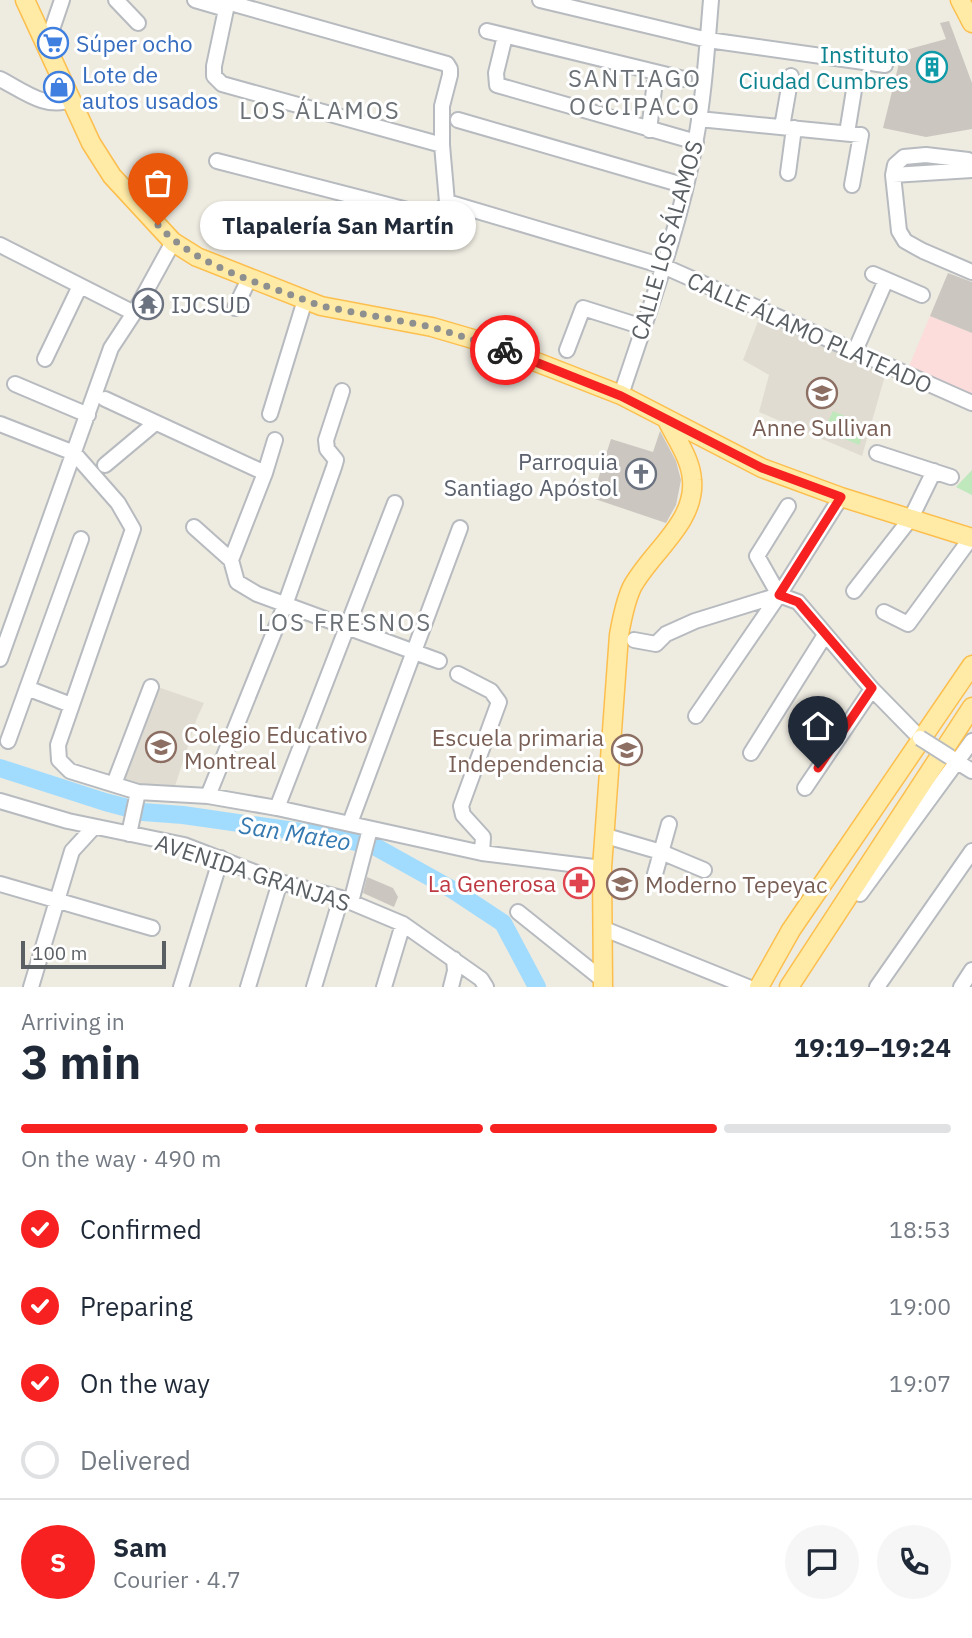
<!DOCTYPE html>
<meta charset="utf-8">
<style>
:root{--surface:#fff;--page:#f6f6f7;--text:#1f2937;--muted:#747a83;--line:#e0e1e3;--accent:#f62120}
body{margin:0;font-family:"IBM Plex Sans",sans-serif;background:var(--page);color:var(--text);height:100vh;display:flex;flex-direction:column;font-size:26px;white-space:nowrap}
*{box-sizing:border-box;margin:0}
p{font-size:23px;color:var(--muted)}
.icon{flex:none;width:38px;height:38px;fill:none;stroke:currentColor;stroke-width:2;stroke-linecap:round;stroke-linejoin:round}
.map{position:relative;height:987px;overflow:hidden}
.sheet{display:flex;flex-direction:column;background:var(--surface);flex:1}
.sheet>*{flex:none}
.scale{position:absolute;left:21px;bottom:18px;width:145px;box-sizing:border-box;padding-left:7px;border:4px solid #5a5f64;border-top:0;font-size:19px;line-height:24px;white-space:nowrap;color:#5a5f64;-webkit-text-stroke:5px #fff;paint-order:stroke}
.pin{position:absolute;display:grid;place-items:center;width:60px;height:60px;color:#fff;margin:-72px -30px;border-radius:50% 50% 50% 0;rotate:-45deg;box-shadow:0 0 7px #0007}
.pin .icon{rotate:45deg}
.courier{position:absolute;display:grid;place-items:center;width:70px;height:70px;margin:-35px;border:5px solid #f62120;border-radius:50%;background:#fff;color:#222;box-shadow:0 2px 9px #0007}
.bubble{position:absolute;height:49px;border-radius:24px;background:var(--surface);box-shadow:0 2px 5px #0004;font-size:23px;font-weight:700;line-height:49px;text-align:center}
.overview em{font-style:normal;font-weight:700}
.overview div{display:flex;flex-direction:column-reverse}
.overview{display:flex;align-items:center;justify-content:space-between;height:119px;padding:0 21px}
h1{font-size:46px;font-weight:700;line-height:52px}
.bar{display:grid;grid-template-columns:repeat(4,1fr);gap:10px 7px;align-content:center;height:84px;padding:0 21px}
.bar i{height:9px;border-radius:5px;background:var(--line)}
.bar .selected{background:var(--accent)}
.bar p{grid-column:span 4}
.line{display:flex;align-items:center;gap:18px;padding:0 21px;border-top:2px solid var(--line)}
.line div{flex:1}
.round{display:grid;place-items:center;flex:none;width:74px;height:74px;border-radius:37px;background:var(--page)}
ol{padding:0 21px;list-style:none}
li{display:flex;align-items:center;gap:21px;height:77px}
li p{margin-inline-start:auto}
li .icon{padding:7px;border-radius:50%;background:var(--accent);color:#fff;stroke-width:4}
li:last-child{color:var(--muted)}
li i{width:38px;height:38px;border:4px solid var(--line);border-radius:50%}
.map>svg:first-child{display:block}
</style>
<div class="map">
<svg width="972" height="987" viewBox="0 0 972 987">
<rect width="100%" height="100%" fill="#eeebe1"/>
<path fill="#e0dcd2" d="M762,311L886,372L862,456L759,412L769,375L743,360Z
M155,686L204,703L197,718L174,789L122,782Z"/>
<path fill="#fddcdc" d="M930,316L972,333V397L908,369Z"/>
<path fill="#bfe8bc" d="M833,411L867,426L859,445L824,430Z
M972,470V495L956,487Z"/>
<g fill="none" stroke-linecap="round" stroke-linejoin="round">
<path stroke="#a1dcff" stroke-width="18" d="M0,768L105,802L143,812L183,815L329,836L374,846L453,890L503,923L537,987"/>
</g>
<path fill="#cbc7c0" d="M949,21L972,83V129L926,137L883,128L902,51L946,39L940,23Z
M948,273L972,282V333L930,316Z
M660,431L676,461L681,480L676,505L666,523L592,498L611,439L653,452Z
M367,877L393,888L398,897L394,907L363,893Z"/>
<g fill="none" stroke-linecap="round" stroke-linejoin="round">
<g stroke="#b7bbbf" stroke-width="18">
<path id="minor" d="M116,0L138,23
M195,0L226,9
M228,0L214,66V76L222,84L442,145
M540,0L708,40L885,65
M487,31L684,79
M505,36L496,73L497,85L696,142
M47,44L62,0
M0,79C22,90 47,111 72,99
M699,119L861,135L852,185
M458,120L686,186
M782,127L791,76
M649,130L656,73
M847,133L854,90
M217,161L419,213L431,215L440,212L447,202L442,145V106L450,75V69L447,64L227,2
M972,164L968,160L926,155L904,157L895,165L893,175L899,231L905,241L923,251L972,272
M788,173L794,128
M893,175L972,170
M447,202L663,266L972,403
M0,245L134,313
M873,274L922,295
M235,308L249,279
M567,350L583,308L643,327
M855,351L886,280
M45,359L80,286
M15,384L88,415
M621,395C648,313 679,230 695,144C704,97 707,48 711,0
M105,399L265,473
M270,414L305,300
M0,424L74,453L118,503L133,529L58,745L59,760L70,771L138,792L208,796L277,808L482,853L602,868
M275,440L265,473L231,560L237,582L257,594L439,661
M877,453L951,477
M105,465L154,424
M194,527L231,560
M854,591L911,518L934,471
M779,595L757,556L788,506
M884,612L908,624L971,538
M634,640L656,644L666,634L695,621L779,595L798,602L872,689L920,738
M0,659L111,348L134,313L173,242
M458,674L491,691L499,702L461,806L463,815L483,837L482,853
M27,688L71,705
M696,716L779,595L841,497
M8,741L81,539
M751,753L825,635
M951,758L972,771
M114,784L151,687
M805,788L872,689
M208,796L285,605L334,467L336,460L327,449L326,440L342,391
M0,801L68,821L184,845L280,882L341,898L403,924L481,979L486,987
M277,808L395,503
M350,823L460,528
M129,834L138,792
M606,836L661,852L704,870
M655,874L669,824
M0,884L152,928
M860,894L972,741
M351,902L370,829
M518,912L603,980
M602,928L748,987
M31,987L72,851L94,827
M181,987L221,858
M248,987L280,882
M314,987L341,898
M384,987L403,924
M451,987L455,971L454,959
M877,987L972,851
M961,987L972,970"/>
</g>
<g stroke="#fcbf4d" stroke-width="21">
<path id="major" d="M25,0L91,143L112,176L173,242L197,257L321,306L432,327L490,344L621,395L762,468L841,497L972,538
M960,0L972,23
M603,987L602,868L619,635C622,618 625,602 632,587C651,552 696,522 692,480C691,459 676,439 667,420
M759,987L791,930L972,665
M789,987L972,707"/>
</g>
<use href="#minor" stroke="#fff" stroke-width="14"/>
<use href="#major" stroke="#ffeaa6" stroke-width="18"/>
<g stroke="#b7bbbf" stroke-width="18" stroke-linecap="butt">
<path id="minor-bridge" d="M920,738L950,757"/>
</g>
<use href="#minor-bridge" stroke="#fff" stroke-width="14"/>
</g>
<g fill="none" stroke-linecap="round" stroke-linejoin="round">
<path stroke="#8e9090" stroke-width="7" stroke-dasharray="0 12.6" d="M158,225C196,266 255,281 305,300L321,306L432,327L505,350"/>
<path stroke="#f62120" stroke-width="9" d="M505,350L621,396L762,468L841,497L779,595L798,602L872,688L818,768"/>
</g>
<defs>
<g id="supermarket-ring" transform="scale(1.575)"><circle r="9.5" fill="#fff" stroke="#3f7fe0" stroke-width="1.5"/><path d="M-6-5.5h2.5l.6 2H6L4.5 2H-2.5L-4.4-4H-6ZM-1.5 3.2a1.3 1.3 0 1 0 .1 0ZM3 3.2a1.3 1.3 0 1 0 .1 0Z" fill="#3f7fe0"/></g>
<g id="building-ring" transform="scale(1.575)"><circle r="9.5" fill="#fff" stroke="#0f9aa8" stroke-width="1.5"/><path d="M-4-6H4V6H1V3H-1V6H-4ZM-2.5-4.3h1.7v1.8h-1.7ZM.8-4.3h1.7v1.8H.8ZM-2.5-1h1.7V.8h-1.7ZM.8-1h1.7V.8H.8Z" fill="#0f9aa8"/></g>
<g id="shop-ring" transform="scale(1.575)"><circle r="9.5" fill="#fff" stroke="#3f7fe0" stroke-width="1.5"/><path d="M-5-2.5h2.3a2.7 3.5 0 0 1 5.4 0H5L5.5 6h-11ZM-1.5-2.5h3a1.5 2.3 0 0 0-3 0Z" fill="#3f7fe0"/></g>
<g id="temple-ring" transform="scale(1.575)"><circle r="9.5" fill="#fff" stroke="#6b7280" stroke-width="1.5"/><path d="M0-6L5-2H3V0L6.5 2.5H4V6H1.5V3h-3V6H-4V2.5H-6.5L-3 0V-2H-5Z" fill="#6b7280"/></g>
<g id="school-ring" transform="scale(1.575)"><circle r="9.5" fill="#fff" stroke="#8d6e63" stroke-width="1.5"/><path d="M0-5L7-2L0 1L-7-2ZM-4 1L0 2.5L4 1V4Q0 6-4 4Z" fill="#8d6e63"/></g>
<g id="church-ring" transform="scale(1.575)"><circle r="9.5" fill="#fff" stroke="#6b7280" stroke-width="1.5"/><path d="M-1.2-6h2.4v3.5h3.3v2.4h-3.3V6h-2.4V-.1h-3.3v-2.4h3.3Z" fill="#6b7280"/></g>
<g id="pharmacy-ring" transform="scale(1.575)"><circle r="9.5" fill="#fff" stroke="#e0444e" stroke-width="1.5"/><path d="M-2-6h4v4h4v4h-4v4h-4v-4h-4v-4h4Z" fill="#e0444e"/></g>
</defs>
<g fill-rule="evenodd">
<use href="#supermarket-ring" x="53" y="43"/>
<use href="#building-ring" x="932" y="67"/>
<use href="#shop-ring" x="59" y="87"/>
<use href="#temple-ring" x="148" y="304"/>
<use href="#school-ring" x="822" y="393"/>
<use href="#church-ring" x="641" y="474"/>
<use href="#school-ring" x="161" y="747"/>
<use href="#school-ring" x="627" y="750"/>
<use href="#pharmacy-ring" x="579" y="883"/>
<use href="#school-ring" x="622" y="884"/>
</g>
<g text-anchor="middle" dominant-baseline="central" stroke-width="6" stroke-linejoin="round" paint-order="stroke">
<g font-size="23" fill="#366cbe" stroke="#fff" text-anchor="start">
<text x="76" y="43">Súper ocho</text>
<text x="82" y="74">Lote de<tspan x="82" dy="26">autos usados</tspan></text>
</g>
<g font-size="23" fill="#0d838f" stroke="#fff" text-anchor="end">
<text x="909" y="54">Instituto<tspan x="909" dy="26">Ciudad Cumbres</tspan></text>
</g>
<g font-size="23" fill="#5a5f64" stroke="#fff">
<text transform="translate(666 240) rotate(-74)">CALLE LOS ÁLAMOS</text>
<text transform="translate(810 332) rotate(24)">CALLE ÁLAMO PLATEADO</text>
<text transform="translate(253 872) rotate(18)">AVENIDA GRANJAS</text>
</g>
<g font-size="23" fill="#5b616d" stroke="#fff" text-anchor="start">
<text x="171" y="304">IJCSUD</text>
<text x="618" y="461" text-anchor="end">Parroquia<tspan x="618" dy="26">Santiago Apóstol</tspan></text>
</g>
<g font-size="23" fill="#785e54" stroke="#fff" text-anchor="start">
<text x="822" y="427" text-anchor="middle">Anne Sullivan</text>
<text x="184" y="734">Colegio Educativo<tspan x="184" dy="26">Montreal</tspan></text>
<text x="604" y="737" text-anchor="end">Escuela primaria<tspan x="604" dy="26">Independencia</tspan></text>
<text x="645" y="884">Moderno Tepeyac</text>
</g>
<g font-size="23" fill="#be3a42" stroke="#fff" text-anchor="end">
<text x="556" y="883">La Generosa</text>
</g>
<g font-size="24" letter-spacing="2" fill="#6b7176" stroke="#fff">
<text x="635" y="78">SANTIAGO<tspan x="635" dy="28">OCCIPACO</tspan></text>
<text x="320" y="110">LOS ÁLAMOS</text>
<text x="345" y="622">LOS FRESNOS</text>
</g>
<g font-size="24" font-style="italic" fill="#3479b0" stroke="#fff">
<text transform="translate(295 833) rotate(9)">San Mateo</text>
</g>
</g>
</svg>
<div class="scale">100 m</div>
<div class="pin" style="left:158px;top:225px;background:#ea580c"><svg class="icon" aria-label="bag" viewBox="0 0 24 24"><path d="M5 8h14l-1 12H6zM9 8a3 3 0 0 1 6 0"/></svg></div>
<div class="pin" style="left:818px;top:768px;background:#1f2937"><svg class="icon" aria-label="home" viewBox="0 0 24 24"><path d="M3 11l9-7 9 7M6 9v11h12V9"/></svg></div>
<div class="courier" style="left:505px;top:350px"><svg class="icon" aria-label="bike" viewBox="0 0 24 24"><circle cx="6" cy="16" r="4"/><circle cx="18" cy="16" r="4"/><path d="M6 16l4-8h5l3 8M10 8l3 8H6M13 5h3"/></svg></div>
<div class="bubble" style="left:200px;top:201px;width:276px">Tlapalería San Martín</div>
</div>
<section class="sheet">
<div class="overview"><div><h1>3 min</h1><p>Arriving in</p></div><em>19:19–19:24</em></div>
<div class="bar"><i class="selected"></i><i class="selected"></i><i class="selected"></i><i></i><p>On the way · 490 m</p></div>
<ol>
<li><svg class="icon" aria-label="check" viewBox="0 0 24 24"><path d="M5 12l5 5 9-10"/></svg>Confirmed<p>18:53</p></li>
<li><svg class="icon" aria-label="check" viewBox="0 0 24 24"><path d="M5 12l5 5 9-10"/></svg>Preparing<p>19:00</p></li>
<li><svg class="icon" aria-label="check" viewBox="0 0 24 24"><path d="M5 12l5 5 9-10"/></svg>On the way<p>19:07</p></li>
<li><i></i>Delivered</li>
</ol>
<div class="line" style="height:126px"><b class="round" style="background:var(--accent);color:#fff">S</b><div><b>Sam</b><p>Courier · 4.7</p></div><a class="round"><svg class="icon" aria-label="chat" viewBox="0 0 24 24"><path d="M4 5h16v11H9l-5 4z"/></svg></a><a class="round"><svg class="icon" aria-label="phone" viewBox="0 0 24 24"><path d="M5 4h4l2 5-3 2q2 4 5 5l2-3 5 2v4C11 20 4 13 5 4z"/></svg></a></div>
</section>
